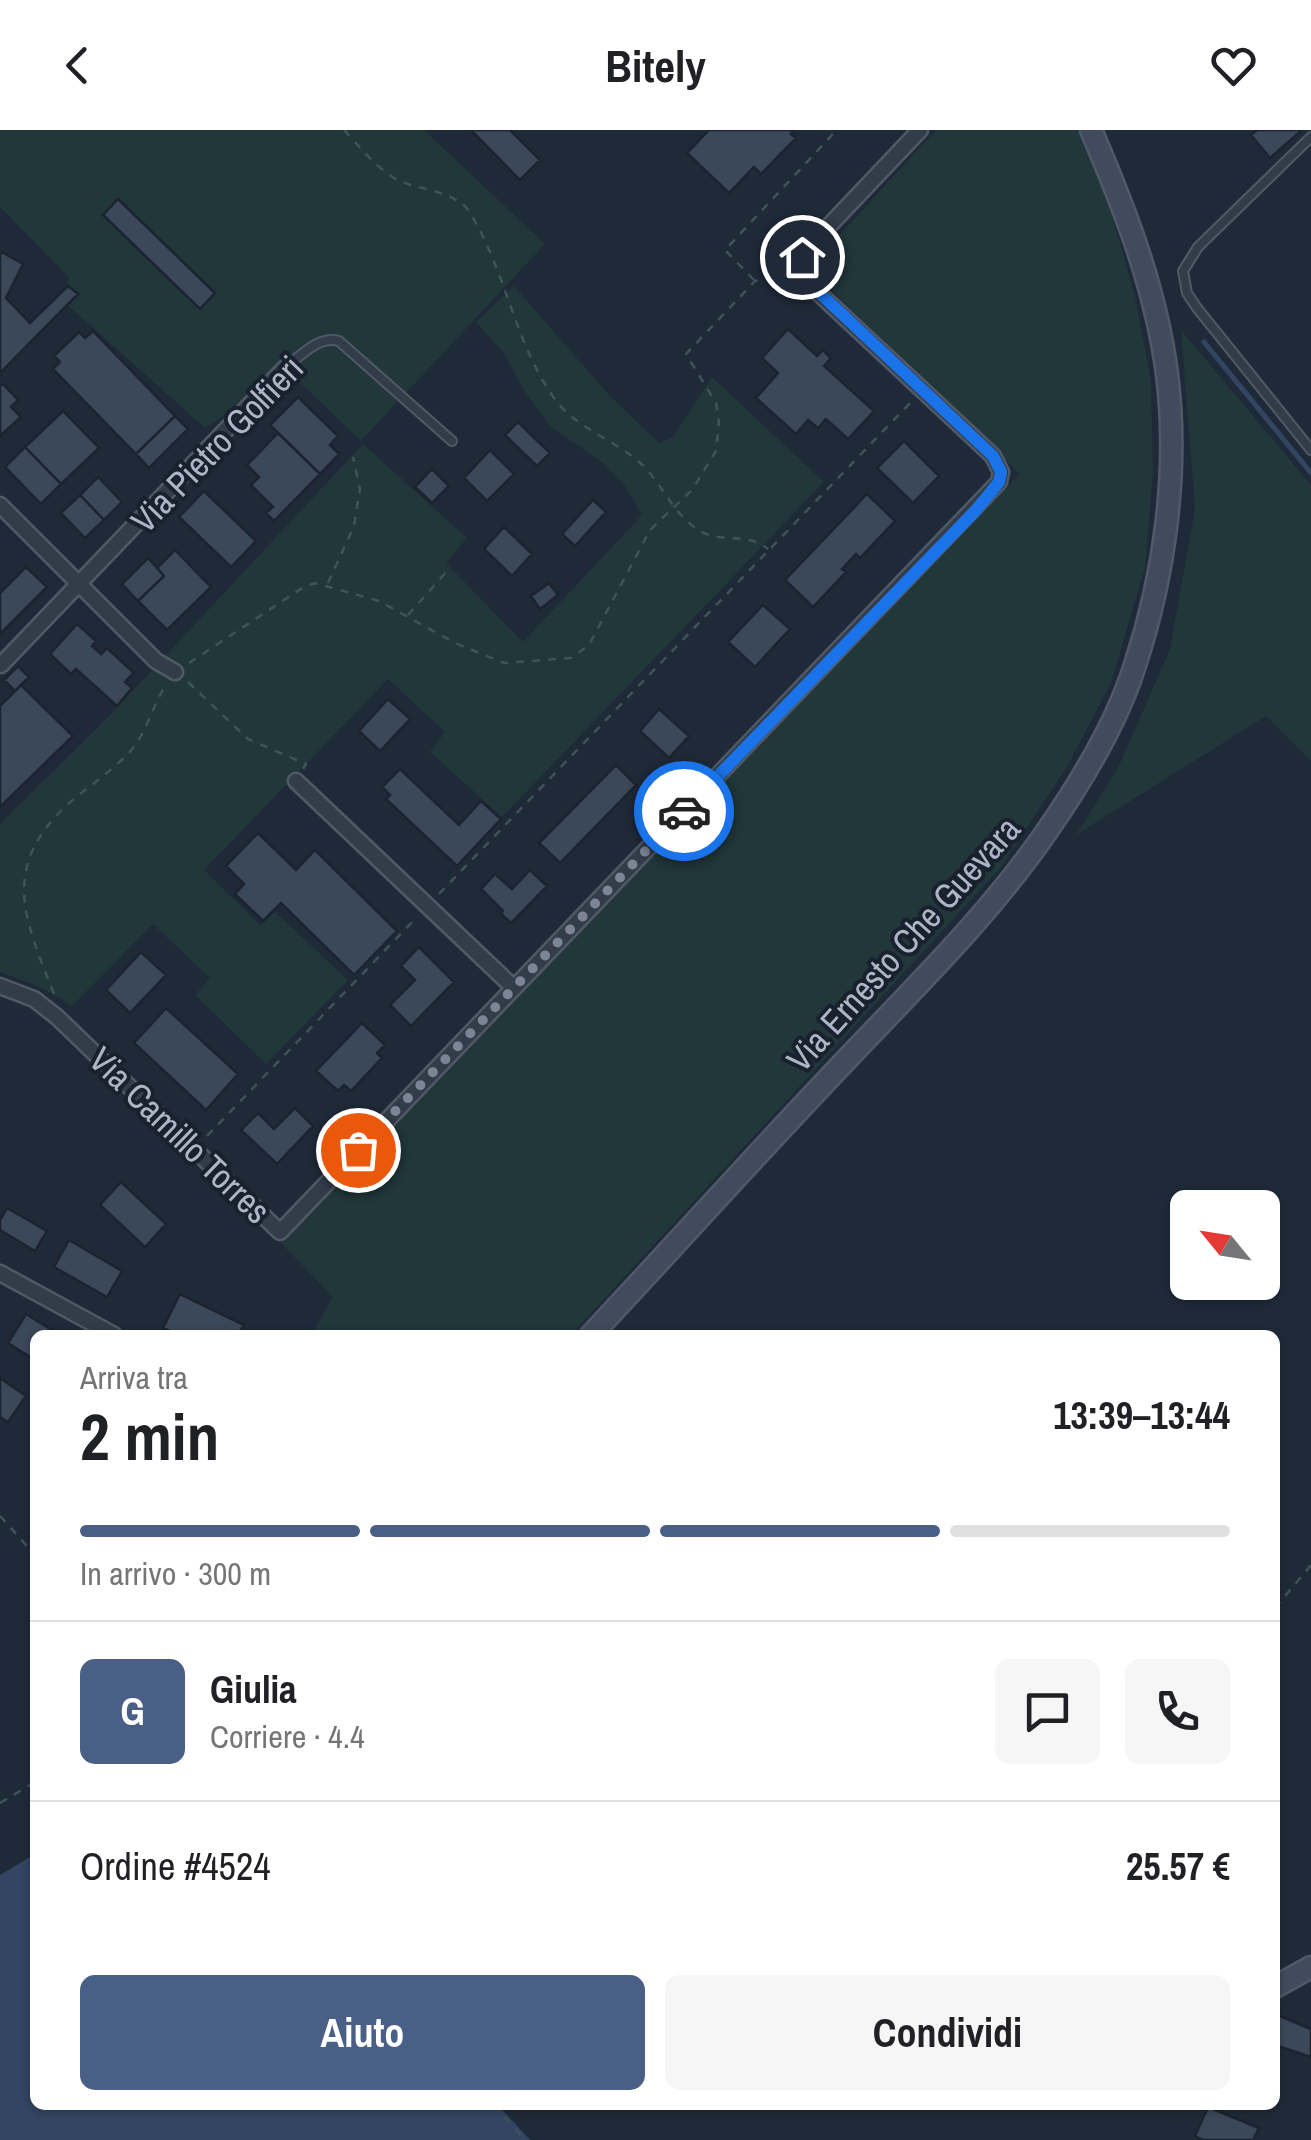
<!DOCTYPE html>
<html lang="it">
<meta charset="utf-8">
<style>
:root{--surface:#fff;--page:#f6f6f6;--text:#202124;--muted:#757577;--line:#e0e0e0;--accent:#495f86}
body{margin:0;font-family:"Archivo Narrow",sans-serif;background:var(--page);color:var(--text);height:100vh;display:flex;flex-direction:column;font-size:38px;white-space:nowrap}
*{box-sizing:border-box;margin:0}
p{font-size:32px;color:var(--muted)}
.icon{flex:none;width:55px;height:55px;fill:none;stroke:currentColor;stroke-width:2;stroke-linecap:round;stroke-linejoin:round}
.map{position:relative;flex:1;overflow:hidden}
.drawer{position:absolute;left:30px;top:1200px;width:1250px;height:780px;display:flex;flex-direction:column;background:var(--surface);border-radius:15px;box-shadow:0 2px 8px #0004}
.drawer>*{flex:none}
.needle{width:65px;rotate:300deg}
.controls{position:absolute;left:1170px;top:1060px;display:grid;gap:20px}
.controls a{display:grid;place-items:center;width:110px;height:110px;border-radius:15px;background:var(--surface);box-shadow:0 2px 8px #0004;font-size:50px}
.pin{position:absolute;display:grid;place-items:center;width:85px;height:85px;color:#fff;margin:-42px;border:5px solid #fff;border-radius:50%;box-shadow:0 2px 10px #0007}
.courier{position:absolute;display:grid;place-items:center;width:100px;height:100px;margin:-50px;border:8px solid #1a73e8;border-radius:50%;background:#fff;color:#222;box-shadow:0 2px 12px #0007}
.summary em{font-style:normal;font-weight:700}
.summary div{display:flex;flex-direction:column-reverse}
.summary{display:flex;align-items:center;justify-content:space-between;height:170px;padding:0 50px}
h1{font-size:65px;font-weight:700;line-height:75px}
.bar{display:grid;grid-template-columns:repeat(4,1fr);gap:15px 10px;align-content:center;height:120px;padding:0 50px}
.bar i{height:12px;border-radius:8px;background:var(--line)}
.bar .on{background:var(--accent)}
.bar p{grid-column:span 4}
.line{display:flex;align-items:center;gap:25px;padding:0 50px;border-top:2px solid var(--line)}
.line div{flex:1}
.round{display:grid;place-items:center;flex:none;width:105px;height:105px;border-radius:15px;background:var(--page)}
.cta{display:flex;gap:20px;margin-top:auto;padding:20px 50px}
.cta a{flex:1;height:115px;border-radius:15px;background:var(--accent);color:#fff;font-size:40px;font-weight:700;line-height:115px;text-align:center}
.cta a+a{background:var(--page);color:var(--text)}
header{display:flex;justify-content:space-between;align-items:center;height:130px;padding:0 50px;background:var(--surface);font-size:45px;font-weight:700}
.map>svg:first-child{display:block}
</style>
<header><svg class="icon" aria-label="back" viewBox="0 0 24 24"><path d="M15 5l-7 7 7 7"/></svg>Bitely<svg class="icon" aria-label="heart" viewBox="0 0 24 24"><path d="M12 20l-8-8c-3-5 5-10 8-4 3-6 11-1 8 4z"/></svg></header>
<div class="map">
<svg width="1311" height="2010" viewBox="0 0 1311 2010">
<rect width="100%" height="100%" fill="#1f2a39"/>
<path fill="#21373a" d="M0,0H424L545,114L361,311L291,244L205,298L63,171L69,147L0,77Z
M936,0H1077L1106,64L1135,166L1151,251L1153,342L1145,437L1111,553L1068,635L1002,736L571,1205H311L333,1167L281,1113L1020,344L809,138Z
M514,156L608,264L659,313L673,307L712,247L824,352L502,687L430,622L445,602L388,549L204,740L260,795L275,782L348,850L266,934L195,865L210,848L153,794L72,876L42,858L0,842V694L112,583L363,314L467,408L446,433L523,512L642,385L623,353L602,332L550,296L524,260L503,222L476,192Z
M1181,200L1311,355V631L1266,586L1076,705L1118,638L1170,519L1195,379Z"/>
<path fill="#324562" d="M35,1724V1975H498L530,2010H0V1745Z"/>
<g fill="none" stroke-linecap="round" stroke-linejoin="round">
<path stroke="#324562" stroke-width="5" d="M1204,212L1311,343"/>
</g>
<path fill="#3b4859" stroke="#1b2330" stroke-width="2.5" d="M471,0H510L540,30L520,50Z
M709,0H794L791,4L796,8L761,44L754,37L729,63L687,23Z
M1257,0H1300L1301,1L1270,28L1251,5Z
M118,69L215,163L200,179L103,85Z
M0,121L23,134L6,168L30,193L68,156L78,164L0,243Z
M788,199L817,226L823,220L831,228L824,236L874,281L848,309L826,289L818,298L808,290L796,304L756,268L778,243L762,228Z
M93,201L175,286L136,324L53,239L60,232L54,226L79,202L85,208Z
M3,254L18,270L11,277L21,287L0,306V256Z
M298,267L338,306L330,315L339,324L320,344L270,295Z
M63,281L99,318L61,354L25,317Z
M175,286L188,299L149,338L136,324Z
M518,292L550,323L537,336L505,305Z
M278,303L320,344L274,391L266,383L273,377L251,355L259,347L247,335Z
M904,311L939,346L913,373L877,338Z
M25,317L61,354L41,374L5,337Z
M490,320L514,344L487,371L464,348Z
M432,339L449,356L432,373L415,357Z
M98,347L122,372L104,390L80,365Z
M204,361L256,411L231,437L179,387Z
M867,364L895,391L860,428L856,424L842,439L846,442L813,477L785,450Z
M80,365L104,390L85,408L61,383Z
M593,370L606,382L575,416L562,404Z
M504,397L532,424L512,446L484,419Z
M175,420L211,457L167,500L138,471L164,446L157,438Z
M148,428L164,446L138,471L122,454Z
M26,437L47,457L0,504V463Z
M549,453L558,465L540,479L531,466Z
M763,475L790,499L755,537L728,512Z
M77,494L96,511L92,516L101,524L107,518L134,543L125,552L132,558L117,576L76,539L71,544L50,524Z
M18,536L29,547L15,561L4,550Z
M21,555L73,606L0,677V576Z
M388,569L410,589L380,621L359,601Z
M659,579L689,606L669,628L640,601Z
M616,635L636,655L560,733L539,713Z
M400,639L459,695L481,671L501,689L457,736L386,669L390,665L382,657Z
M258,703L296,740L315,720L397,801L354,845L281,773L263,791L235,764L244,754L226,736Z
M530,740L547,756L511,793L501,784L503,781L481,759L495,744L512,759Z
M419,817L454,852L411,896L390,875L415,850L401,836Z
M141,822L166,845L130,883L106,860Z
M166,878L238,944L206,980L134,913Z
M362,893L385,915L377,923L382,928L351,961L344,955L338,961L316,941Z
M295,978L313,996L277,1034L241,1000L258,983L274,999Z
M121,1052L166,1094L145,1117L100,1075Z
M7,1078L47,1101L35,1121L0,1100V1090Z
M69,1110L122,1141L107,1167L54,1137Z
M180,1164L244,1195L238,1205H179L163,1198Z
M26,1184L60,1205H35V1230L8,1213Z
M0,1248L26,1266L8,1292L0,1287Z
M1275,1884L1311,1899V1927L1275,1915Z
M1208,1977L1259,1998L1253,2010H1203L1195,2006Z"/>
<g fill="none" stroke-linecap="round" stroke-linejoin="round">
<g stroke="#505967" stroke-width="12">
<path id="lane" d="M1311,7L1198,117L1183,141L1187,163L1197,178L1311,320
M287,236C302,225 319,205 339,211L452,311"/>
</g>
<g stroke="#505967" stroke-width="19">
<path id="street" d="M0,375L156,531L175,542
M1,535L287,236
M296,651L514,858
M0,856L34,869L57,887L280,1102L999,352L1001,342L993,326L810,155C799,141 798,131 809,117L920,0
M0,1143L114,1205"/>
</g>
<g stroke="#505967" stroke-width="25">
<path id="secondary" d="M591,1205C677,1113 761,1019 848,928C916,856 990,784 1047,701C1081,652 1117,593 1135,535C1165,444 1179,340 1167,244C1156,159 1125,79 1091,0
M1275,1857L1311,1837"/>
</g>
<path stroke="#3f5457" stroke-width="2.5" stroke-dasharray="8 8" stroke-linecap="butt" d="M344,0C358,15 374,35 391,46C413,61 441,56 466,77C505,135 513,209 552,265C573,297 609,307 637,330C661,350 670,381 697,399C720,415 748,401 768,419
M754,150L725,120L834,3
M328,453L354,396L360,359L353,327
M408,485L448,440
M189,533L299,460L315,453L379,471L455,513L504,533L571,528L589,515L650,400L692,360L716,321L719,292L716,273L686,224L755,151L784,142
M188,552L248,609L306,634L303,639
M439,764L911,272
M54,864C24,788 0,737 68,674C88,657 110,642 128,624C146,605 152,577 165,556
M207,1006L416,788
M0,1386L35,1425
M1275,1478L1311,1435
M0,1673L35,1652
M494,1975L525,2010"/>
<use href="#lane" stroke="#333c49" stroke-width="8"/>
<use href="#street" stroke="#333c49" stroke-width="14"/>
<use href="#secondary" stroke="#414b5d" stroke-width="20"/>
</g>
<g fill="none" stroke-linecap="round" stroke-linejoin="round">
<path stroke="#7b8595" stroke-width="10" stroke-dasharray="0 18" d="M358,1020L684,681"/>
<path stroke="#1a73e8" stroke-width="12" d="M684,681L976,380L999,352L1001,342L993,326L810,154L800,137L802,127"/>
</g>
<g text-anchor="middle" dominant-baseline="central" stroke-width="8" stroke-linejoin="round" paint-order="stroke">
<g font-size="35" fill="#adb6c6" stroke="#19212e">
<text transform="translate(217 314) rotate(-46)">Via Pietro Golfieri</text>
<text transform="translate(903 814) rotate(-48)">Via Ernesto Che Guevara</text>
<text transform="translate(180 1005) rotate(44)">Via Camillo Torres</text>
</g>
</g>
</svg>
<div class="controls">
<a><svg class="needle" viewBox="-14 -14 28 28"><path d="M0-13l5 13h-10z" fill="#e53935"/><path d="M0 13l5-13h-10z" fill="#757577"/></svg></a>
</div>
<div class="pin" style="left:358px;top:1020px;background:#ea580c"><svg class="icon" aria-label="bag" viewBox="0 0 24 24"><path d="M5 8h14l-1 12H6zM9 8a3 3 0 0 1 6 0"/></svg></div>
<div class="pin" style="left:802px;top:127px;background:#1f2937"><svg class="icon" aria-label="home" viewBox="0 0 24 24"><path d="M3 11l9-7 9 7M6 9v11h12V9"/></svg></div>
<div class="courier" style="left:684px;top:681px"><svg class="icon" aria-label="car" viewBox="0 0 24 24"><path d="M5 17H2v-5l4-1 3-4h7l3 4 3 1v5h-3M9 17h6M6 11h13"/><circle cx="7" cy="17" r="2"/><circle cx="17" cy="17" r="2"/></svg></div>
<section class="drawer">
<div class="summary"><div><h1>2 min</h1><p>Arriva tra</p></div><em>13:39–13:44</em></div>
<div class="bar"><i class="on"></i><i class="on"></i><i class="on"></i><i></i><p>In arrivo · 300 m</p></div>
<div class="line" style="height:180px"><b class="round" style="background:var(--accent);color:#fff">G</b><div><b>Giulia</b><p>Corriere · 4.4</p></div><a class="round"><svg class="icon" aria-label="chat" viewBox="0 0 24 24"><path d="M4 5h16v11H9l-5 4z"/></svg></a><a class="round"><svg class="icon" aria-label="phone" viewBox="0 0 24 24"><path d="M5 4h4l2 5-3 2q2 4 5 5l2-3 5 2v4C11 20 4 13 5 4z"/></svg></a></div>
<div class="line" style="height:130px"><div>Ordine #4524</div><b>25.57 €</b></div>
<div class="cta"><a>Aiuto</a><a>Condividi</a></div>
</section>
</div>
